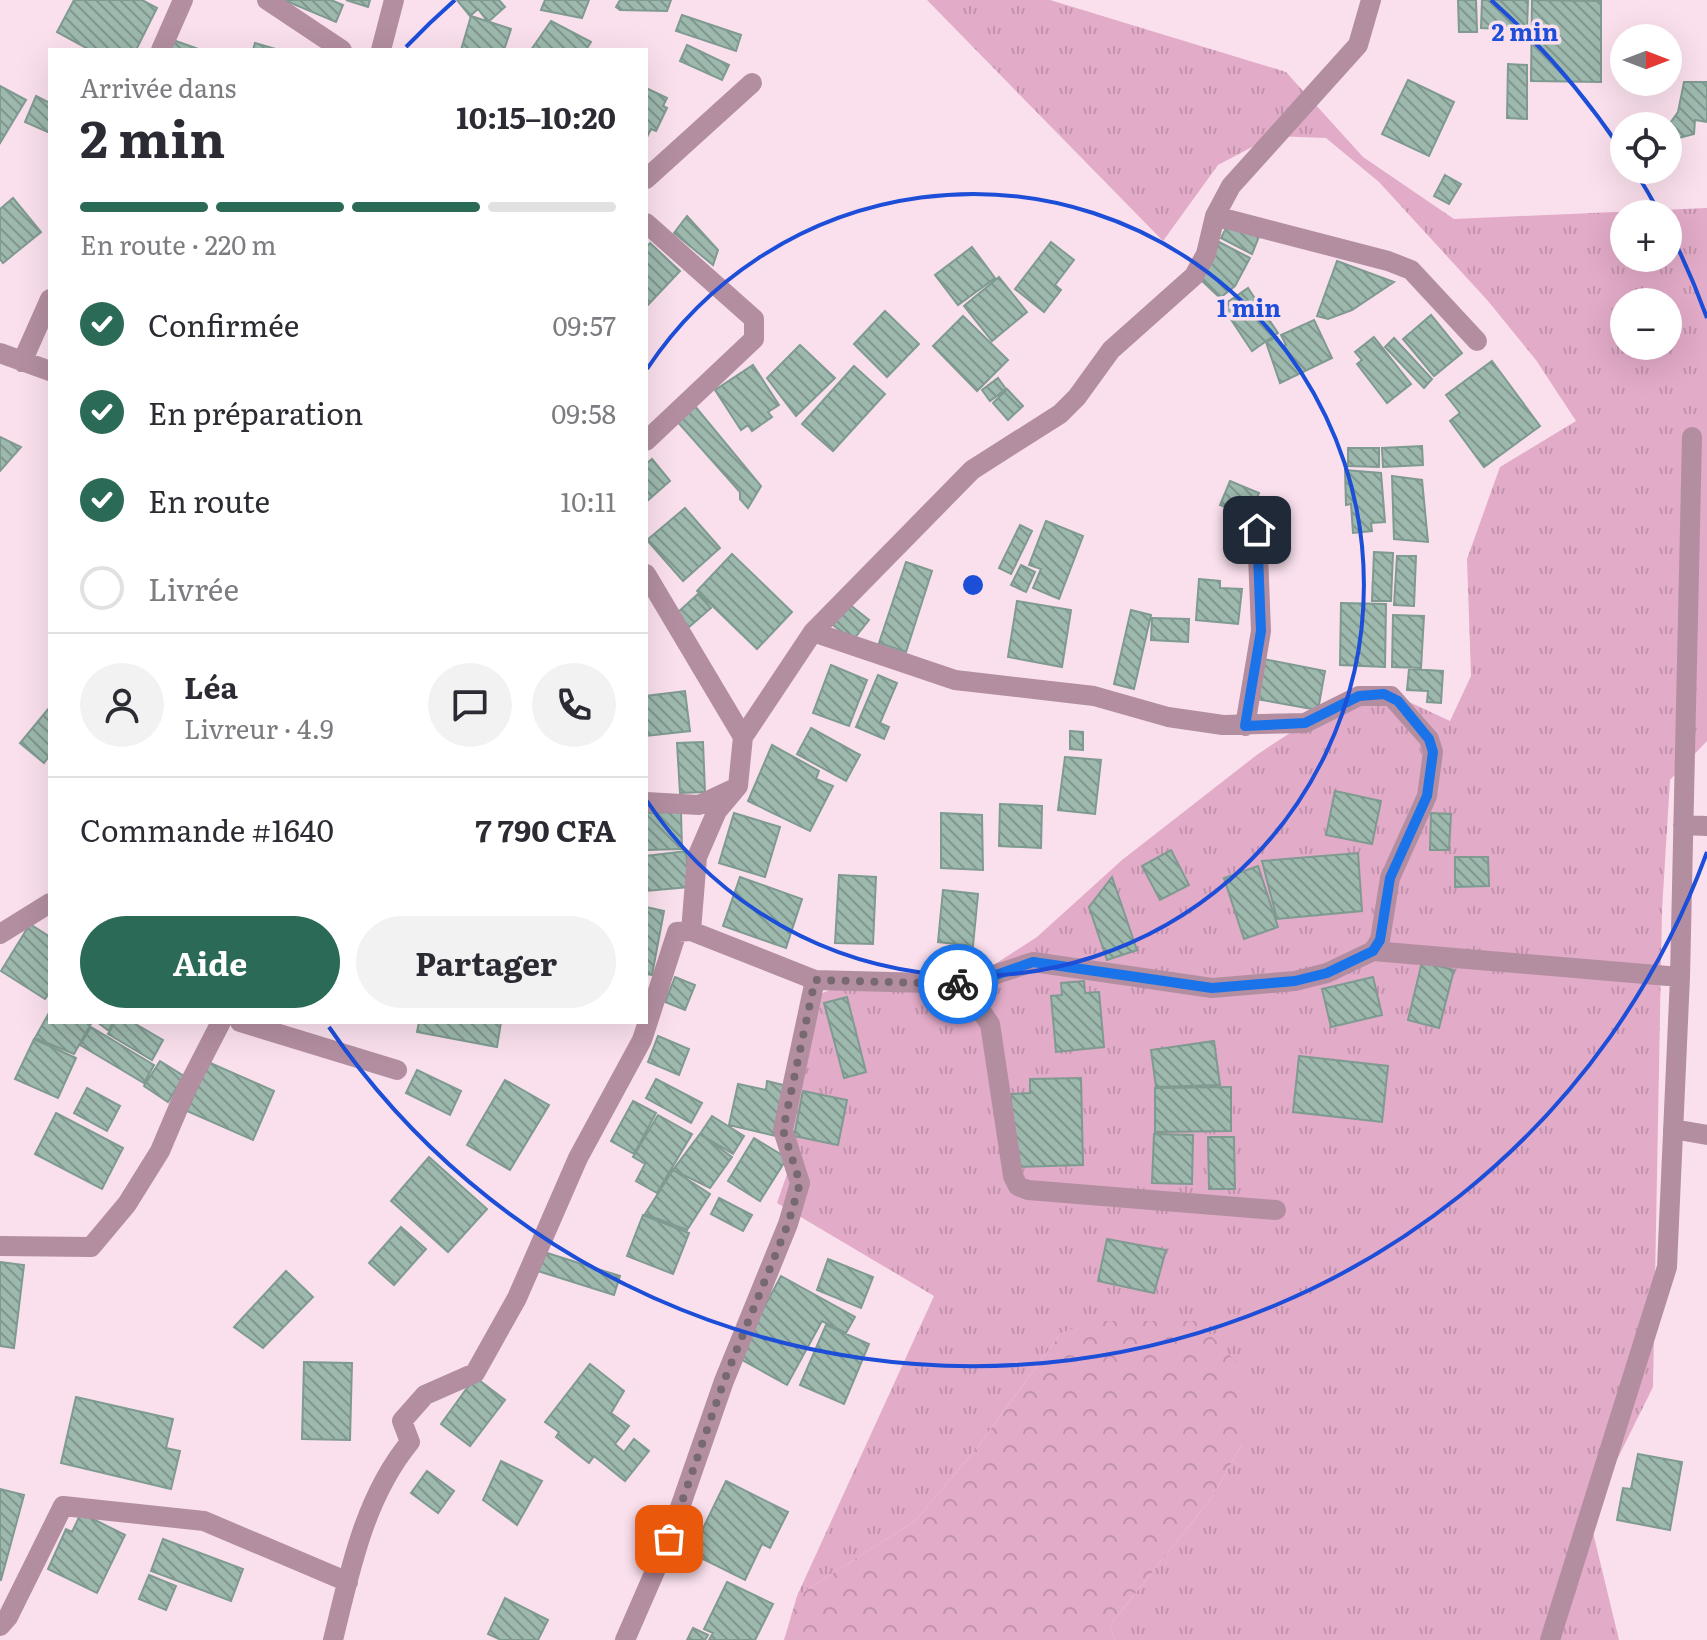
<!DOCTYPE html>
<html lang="fr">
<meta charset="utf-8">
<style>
:root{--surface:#fff;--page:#f2f2f3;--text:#2b2b33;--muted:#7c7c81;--line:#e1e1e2;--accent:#2b6a57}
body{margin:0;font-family:Literata,serif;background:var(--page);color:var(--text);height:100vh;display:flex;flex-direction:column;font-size:30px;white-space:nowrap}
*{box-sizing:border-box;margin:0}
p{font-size:26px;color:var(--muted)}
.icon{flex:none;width:44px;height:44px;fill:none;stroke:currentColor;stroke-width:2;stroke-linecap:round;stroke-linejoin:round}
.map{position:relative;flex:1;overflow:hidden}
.sheet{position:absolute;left:48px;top:48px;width:600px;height:976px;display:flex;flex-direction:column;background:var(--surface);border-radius:0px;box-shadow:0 8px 32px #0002}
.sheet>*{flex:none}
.needle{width:52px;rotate:90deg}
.fabs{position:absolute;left:1610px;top:24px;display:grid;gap:16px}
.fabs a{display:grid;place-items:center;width:72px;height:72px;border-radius:50%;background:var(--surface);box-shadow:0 8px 32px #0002;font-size:40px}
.pin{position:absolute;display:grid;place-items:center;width:68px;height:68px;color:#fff;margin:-34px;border-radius:16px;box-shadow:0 4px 12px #0006}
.courier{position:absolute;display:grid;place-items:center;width:80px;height:80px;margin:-40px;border:6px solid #1a73e8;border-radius:50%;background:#fff;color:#222;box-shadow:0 2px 10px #0007}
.overview em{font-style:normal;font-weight:700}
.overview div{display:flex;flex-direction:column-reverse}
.overview{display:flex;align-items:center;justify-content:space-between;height:136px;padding:0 32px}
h1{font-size:52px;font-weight:700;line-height:60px}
.bar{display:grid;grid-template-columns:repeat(4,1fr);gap:12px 8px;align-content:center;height:96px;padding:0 32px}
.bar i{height:10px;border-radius:6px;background:var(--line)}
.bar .current{background:var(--accent)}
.bar p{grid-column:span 4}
.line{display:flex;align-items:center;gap:20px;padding:0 32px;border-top:2px solid var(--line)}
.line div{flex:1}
.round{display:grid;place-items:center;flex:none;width:84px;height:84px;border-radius:42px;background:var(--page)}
ol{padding:0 32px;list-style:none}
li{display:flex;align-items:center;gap:24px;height:88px}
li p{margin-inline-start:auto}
li .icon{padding:8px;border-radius:50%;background:var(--accent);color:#fff;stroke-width:4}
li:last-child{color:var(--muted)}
li i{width:44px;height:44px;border:4px solid var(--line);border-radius:50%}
.action{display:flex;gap:16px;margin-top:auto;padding:16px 32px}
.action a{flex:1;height:92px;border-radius:48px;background:var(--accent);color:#fff;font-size:32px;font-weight:700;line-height:92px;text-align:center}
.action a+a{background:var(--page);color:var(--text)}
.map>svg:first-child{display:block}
</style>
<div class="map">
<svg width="1707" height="1640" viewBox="0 0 1707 1640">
<defs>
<pattern id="grass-tufts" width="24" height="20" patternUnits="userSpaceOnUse" patternTransform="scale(2)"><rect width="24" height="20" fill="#e2abc8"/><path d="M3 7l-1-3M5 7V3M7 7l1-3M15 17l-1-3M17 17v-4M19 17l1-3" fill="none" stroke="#c293ac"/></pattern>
<pattern id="forest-crowns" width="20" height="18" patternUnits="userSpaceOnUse" patternTransform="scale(2)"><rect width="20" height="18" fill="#e2abc8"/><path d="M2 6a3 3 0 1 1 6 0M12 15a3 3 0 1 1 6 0" fill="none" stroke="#c293ac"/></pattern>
<pattern id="building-back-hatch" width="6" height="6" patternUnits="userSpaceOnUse" patternTransform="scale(2)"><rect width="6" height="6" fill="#9db9ae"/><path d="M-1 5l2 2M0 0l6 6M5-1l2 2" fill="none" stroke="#81968e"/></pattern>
</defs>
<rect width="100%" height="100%" fill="#fae0ed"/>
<path fill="url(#grass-tufts)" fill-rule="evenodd" d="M927,0H1050L1286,72L1363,157L1454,219L1707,208V741L1670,780L1662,910L1653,1387L1589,1516L1619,1640H1115L1110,1625L1213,1496L1242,1444L1061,1333L976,1449L915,1521L797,1596L934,1296L777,1203L787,1174L813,997L849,982L981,973L1037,937L1122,860L1258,754L1325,710L1375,686L1450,721L1471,676L1467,559L1500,467L1576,421L1536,360L1488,301L1379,182L1326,138L1273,136L1218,165L1163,241ZM1624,214H1668V258H1624ZM1624,302H1668V346H1624Z"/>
<path fill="url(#forest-crowns)" d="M1094,1321H1197L1242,1368V1444L1213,1496L1110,1625L1115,1640H784L797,1596L915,1521L976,1449L1061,1333Z"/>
<path fill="url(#building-back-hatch)" stroke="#7f9a90" stroke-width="2" d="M74,0H142L157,8L136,50H90L57,32Z
M284,0H331L343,5L336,22Z
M346,0H370L368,7Z
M457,0H499L505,7L488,22L478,9L470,16Z
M545,0H589L582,18L541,10Z
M620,0H671L667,11L620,10L616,7Z
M1458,0H1476L1477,32H1459Z
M1482,0H1528L1527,30L1481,28Z
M1532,0L1601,1V82L1531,81Z
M682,15L741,35L736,51L676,31Z
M471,16L511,29L504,50H461Z
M551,21L591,42L586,50H531Z
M173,40L201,50H170Z
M255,43L279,50H253Z
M687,45L729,65L722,80L680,61Z
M1508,64L1527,65V119L1507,118Z
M1408,80L1454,102L1429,156L1382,134Z
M1684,82H1707V122L1695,120L1694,134L1668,141V126L1678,112Z
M0,86L26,100L0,143Z
M646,88L667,98L663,106L667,108L656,131L651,129L646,139Z
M36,96L50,103V133L25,122Z
M1445,175L1461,184L1449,204L1434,196Z
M13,198L41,232L3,263L0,259V209Z
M687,216L718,250L713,265L674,233Z
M1228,224L1260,234L1252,254L1221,238Z
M1051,242L1074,260L1055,285L1061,290L1044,312L1015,289Z
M1219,242L1250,258L1235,286L1220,298L1199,278Z
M650,243L680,271L646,307V248Z
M972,247L995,278L958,305L935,275Z
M1337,261L1394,282L1352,310L1328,319L1317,316Z
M999,277L1027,312L992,341L964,306Z
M1248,288L1278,333L1252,351L1222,306Z
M885,311L919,344L887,377L854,344Z
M1431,315L1462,353L1434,376L1403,339Z
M963,316L1008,360L977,391L933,346Z
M1314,320L1332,358L1280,383L1266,342L1277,337L1282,347L1286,345L1281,335Z
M1374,337L1411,384L1387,403L1357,364L1362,360L1355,352Z
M1394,338L1432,379L1424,388L1385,347Z
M800,345L835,378L796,416L767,378Z
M1492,361L1540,426L1484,467L1450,421L1460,413L1446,395Z
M753,365L779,405L768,412L772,417L752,431L748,425L741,430L715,390Z
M854,366L885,394L833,451L802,424Z
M998,378L1006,389L990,401L982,390Z
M1007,389L1023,406L1008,420L993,403Z
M694,405L761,486L748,508L740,499V492L676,420Z
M0,437L21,447L0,471Z
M1422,446L1423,465L1383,467L1382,448Z
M1348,448H1379V467L1348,466Z
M652,459L670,481L646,502V464Z
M1345,470L1381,473L1385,522L1371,523L1372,531L1353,533L1351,504L1346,505Z
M1392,476L1422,480L1428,542L1394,539Z
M1230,481L1259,493L1249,517L1220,505Z
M685,508L720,548L683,581L647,540Z
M1046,521L1083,536L1059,599L1033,588L1041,569L1029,565Z
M1020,525L1032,531L1011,574L999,568Z
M1374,552L1393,553L1391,601H1372Z
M732,554L792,612L757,649L697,591Z
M1397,556H1416L1414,606L1394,605Z
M906,562L932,571L906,652L879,643Z
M1021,565L1035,572L1026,592L1011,585Z
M1199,579L1220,581V588L1242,589L1238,624L1196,620Z
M698,594L711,608L689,627L677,613Z
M1017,601L1071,610L1062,667L1008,657Z
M1341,603L1386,604L1385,667L1340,665Z
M849,604L869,620L853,640L833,625Z
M1131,610L1151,615L1134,689L1114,684Z
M1393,615L1424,616L1421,668L1392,667Z
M1152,618L1189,619L1188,642L1151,640Z
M1263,659L1325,671L1318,710L1256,699Z
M831,665L867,680L849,726L813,713Z
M1409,669L1443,671L1441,703L1427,702L1428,691L1407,690Z
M878,675L897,683L880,723L889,727L884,739L856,727Z
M685,691L690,731L646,736V696Z
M49,708L50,755L44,763L20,743Z
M811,728L860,755L846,781L797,754Z
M1070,731L1083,732V750L1070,749Z
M703,742L705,792L680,793L677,743Z
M772,745L819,771L816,779L833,786L810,831L748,801Z
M1065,757L1101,760L1095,814L1058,810Z
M1335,791L1381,801L1372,844L1326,835Z
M1000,804L1042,806L1041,848L999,846Z
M681,812L682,849L646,850V813Z
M734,813L780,827L765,877L719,863Z
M941,813L982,815L983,870L941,868Z
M1431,813L1451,814L1449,850H1430Z
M1171,850L1189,885L1160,900L1142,866Z
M686,851L689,887L646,891V856Z
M1358,853L1362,911L1277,919L1262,861Z
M1455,857H1488L1489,886L1455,887Z
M1258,866L1278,927L1244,939L1224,878Z
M839,875L876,877L873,944L835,943Z
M740,877L802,899L786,948L723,926Z
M1112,877L1137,950L1107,960L1089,907Z
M943,890L978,894L973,946L938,942Z
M646,907L664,911L652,975L646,974Z
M30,924L50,937V992L45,999L1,971Z
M1422,962L1454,970L1439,1028L1408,1020Z
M675,977L695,985L685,1010L665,1002Z
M1373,977L1382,1015L1331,1027L1322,989Z
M1084,981L1085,993L1099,992L1104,1047L1056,1052L1051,996L1062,995L1061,983Z
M847,997L866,1072L844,1078L824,1003Z
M50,1011V1022H92L74,1054L35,1038Z
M97,1022H113L109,1031Z
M115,1022H132L163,1040L152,1060L108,1034Z
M419,1022H501L497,1047L417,1032Z
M91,1027L154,1065L144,1083L80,1045Z
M658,1036L689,1049L679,1075L648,1062Z
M34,1039L76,1058L58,1098L15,1079Z
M1214,1041L1220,1085L1156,1087L1151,1050Z
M1299,1056L1388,1066L1382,1122L1293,1112Z
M160,1061L184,1076L168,1102L144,1086Z
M208,1062L274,1091L253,1140L187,1111Z
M417,1070L461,1091L450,1115L406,1093Z
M1081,1078L1083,1165L1013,1167L1011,1094L1030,1093V1079Z
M656,1079L702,1103L691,1123L646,1098Z
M505,1080L549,1105L510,1170L467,1145Z
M767,1081L791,1087L780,1137L729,1125L738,1084L766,1090Z
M1231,1087V1131L1155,1132V1088Z
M87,1088L120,1106L107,1131L74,1113Z
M803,1091L847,1100L838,1145L794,1136Z
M633,1101L656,1113L634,1154L611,1141Z
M56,1113L123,1148L102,1189L35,1154Z
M658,1115L692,1134L657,1193L636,1181L645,1164L633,1157Z
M712,1116L744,1136L733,1154L700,1134Z
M700,1134L732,1157L710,1188L673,1170Z
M1154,1134L1193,1135L1192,1184L1152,1183Z
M1208,1137H1234L1235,1189H1209Z
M754,1138L787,1158L760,1201L728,1181Z
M429,1157L487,1209L448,1252L391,1201Z
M673,1170L710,1194L687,1230L645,1214Z
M719,1198L752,1215L743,1231L711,1214Z
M643,1215L689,1233L673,1274L627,1256Z
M401,1227L426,1249L394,1285L369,1263Z
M1107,1239L1166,1250L1154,1293L1098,1281Z
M544,1252L620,1276L614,1295L538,1271Z
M828,1259L873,1277L861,1308L817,1290Z
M0,1262L24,1265L14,1348L0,1346Z
M286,1271L313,1297L263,1348L234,1327Z
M781,1276L855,1317L846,1333L822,1321L787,1385L737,1357Z
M826,1325L869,1344L844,1404L800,1385Z
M304,1362L352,1363L350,1440L302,1439Z
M590,1364L624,1391L611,1413L629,1426L615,1444L624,1452L634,1439L649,1451L625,1481L594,1456L589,1463L556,1437L559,1432L545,1422Z
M475,1377L505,1400L470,1446L441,1424Z
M76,1397L173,1419L166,1448L180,1451L171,1489L61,1463Z
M1638,1454L1682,1462L1670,1530L1617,1520L1623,1488L1631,1489Z
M501,1461L542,1481L517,1525L483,1500Z
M427,1471L454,1491L438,1513L411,1493Z
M726,1481L788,1512L770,1548L762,1544L745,1580L691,1553Z
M0,1489L24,1495L1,1580H0Z
M81,1513L125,1535L97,1593L48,1569L66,1529L72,1532Z
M163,1539L243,1569L231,1601L151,1571Z
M149,1575L176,1586L166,1610L139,1599Z
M727,1582L773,1604L755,1640H709L713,1633L704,1629Z
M505,1598L548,1620L538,1640H501L488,1634Z
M693,1628L708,1635L705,1640H687Z"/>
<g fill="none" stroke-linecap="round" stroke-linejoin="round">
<path stroke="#b38ea1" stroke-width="20" d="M267,0L342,50
M161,50L183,0
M381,50L394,0
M646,179L752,83
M1215,216L1388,261L1411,270L1477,341
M646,223L754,319V339L646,441
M0,353L50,371
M22,362L50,299
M646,574L743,737
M1245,726L1261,631L1257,530
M646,802L699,805L731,790
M1683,825L1707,826
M691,931L815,980L966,984L1033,962L1212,988L1295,981L1327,973L1373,951L1380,940L1390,878L1427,796L1433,752L1429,739L1391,696H1359L1305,723L1223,725L1168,717L1094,696L955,680L813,632
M0,934L50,903
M1373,951L1680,977
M941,985L983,1014L990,1024L1013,1176L1018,1186L1028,1190L1276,1210
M240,1022L397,1070
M1673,1129L1707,1135
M0,1246L91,1247L127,1204L160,1151L185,1092L221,1022
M0,1626L8,1617L63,1506L204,1521L348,1582
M333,1640C350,1571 364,1498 410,1442L402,1421L425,1395L475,1373L517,1298L578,1158L642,1040L677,932L691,931L697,857L717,811L738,786L743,737L813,632L972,470L1060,414L1077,397L1111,350L1194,276L1206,254L1215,216L1231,186L1358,45L1371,0
M625,1640L669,1539L724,1381L788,1224L800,1183L783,1130L815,980
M1550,1640L1667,1267L1680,977L1692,437"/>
</g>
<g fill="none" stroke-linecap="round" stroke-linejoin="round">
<path stroke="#786971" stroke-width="8" stroke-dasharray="0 14.4" d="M669,1539L724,1381L788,1224L800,1183L783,1130L815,980L958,984"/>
<path stroke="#1a73e8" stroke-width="10" d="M958,984L976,982L1033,962L1212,988L1295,981L1327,973L1373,951L1380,940L1390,878L1427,796L1433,752L1429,739L1398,701L1384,694L1359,696L1305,723L1245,726L1261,631L1257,530"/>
</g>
<g fill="none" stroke="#1d4ed8" stroke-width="4">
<path d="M647 369A391 391 0 1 1 647 801"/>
<path d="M1707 852A781 781 0 0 1 329 1027M406 47A781 781 0 0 1 455 0M1491 0A781 781 0 0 1 1620 148M1635 171A781 781 0 0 1 1659 212M1669 230A781 781 0 0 1 1707 318"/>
</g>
<circle cx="973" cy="585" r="12" fill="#1d4ed8" stroke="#fae0ed" stroke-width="4"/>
<g font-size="24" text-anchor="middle" font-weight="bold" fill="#1d4ed8" stroke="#fae0ed" stroke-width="7" stroke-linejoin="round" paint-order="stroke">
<text x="1525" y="41">2 min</text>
<text x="1249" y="317">1 min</text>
</g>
</svg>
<div class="fabs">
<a><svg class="needle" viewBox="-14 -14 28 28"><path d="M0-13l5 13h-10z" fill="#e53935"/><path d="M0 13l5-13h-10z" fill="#7c7c81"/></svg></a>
<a><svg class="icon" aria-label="locate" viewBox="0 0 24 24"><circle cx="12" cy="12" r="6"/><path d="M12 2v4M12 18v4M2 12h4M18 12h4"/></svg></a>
<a>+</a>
<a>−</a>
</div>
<div class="pin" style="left:669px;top:1539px;background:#ea580c"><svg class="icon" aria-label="bag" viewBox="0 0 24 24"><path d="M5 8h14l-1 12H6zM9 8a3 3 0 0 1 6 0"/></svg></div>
<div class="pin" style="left:1257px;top:530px;background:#1f2937"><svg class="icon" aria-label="home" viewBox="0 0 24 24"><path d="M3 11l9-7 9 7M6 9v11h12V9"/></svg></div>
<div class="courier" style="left:958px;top:984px"><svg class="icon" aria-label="bike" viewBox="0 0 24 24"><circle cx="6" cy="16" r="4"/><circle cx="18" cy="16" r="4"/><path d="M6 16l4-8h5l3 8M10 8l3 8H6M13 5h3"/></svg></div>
<section class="sheet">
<div class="overview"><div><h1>2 min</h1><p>Arrivée dans</p></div><em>10:15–10:20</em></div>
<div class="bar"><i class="current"></i><i class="current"></i><i class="current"></i><i></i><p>En route · 220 m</p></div>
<ol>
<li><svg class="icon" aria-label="check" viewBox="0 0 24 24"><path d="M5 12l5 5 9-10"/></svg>Confirmée<p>09:57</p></li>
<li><svg class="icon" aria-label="check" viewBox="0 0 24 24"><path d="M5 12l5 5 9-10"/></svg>En préparation<p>09:58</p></li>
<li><svg class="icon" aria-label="check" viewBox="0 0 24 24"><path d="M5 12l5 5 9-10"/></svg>En route<p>10:11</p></li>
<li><i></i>Livrée</li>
</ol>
<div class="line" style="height:144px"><a class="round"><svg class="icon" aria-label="person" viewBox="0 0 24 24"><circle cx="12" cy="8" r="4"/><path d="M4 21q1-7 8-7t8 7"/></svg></a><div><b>Léa</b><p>Livreur · 4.9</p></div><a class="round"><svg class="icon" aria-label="chat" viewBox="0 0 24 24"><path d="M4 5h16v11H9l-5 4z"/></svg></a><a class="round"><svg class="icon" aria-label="phone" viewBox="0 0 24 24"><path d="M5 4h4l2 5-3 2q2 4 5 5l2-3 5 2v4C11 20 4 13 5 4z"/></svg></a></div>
<div class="line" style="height:104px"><div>Commande #1640</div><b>7 790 CFA</b></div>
<div class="action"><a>Aide</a><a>Partager</a></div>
</section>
</div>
